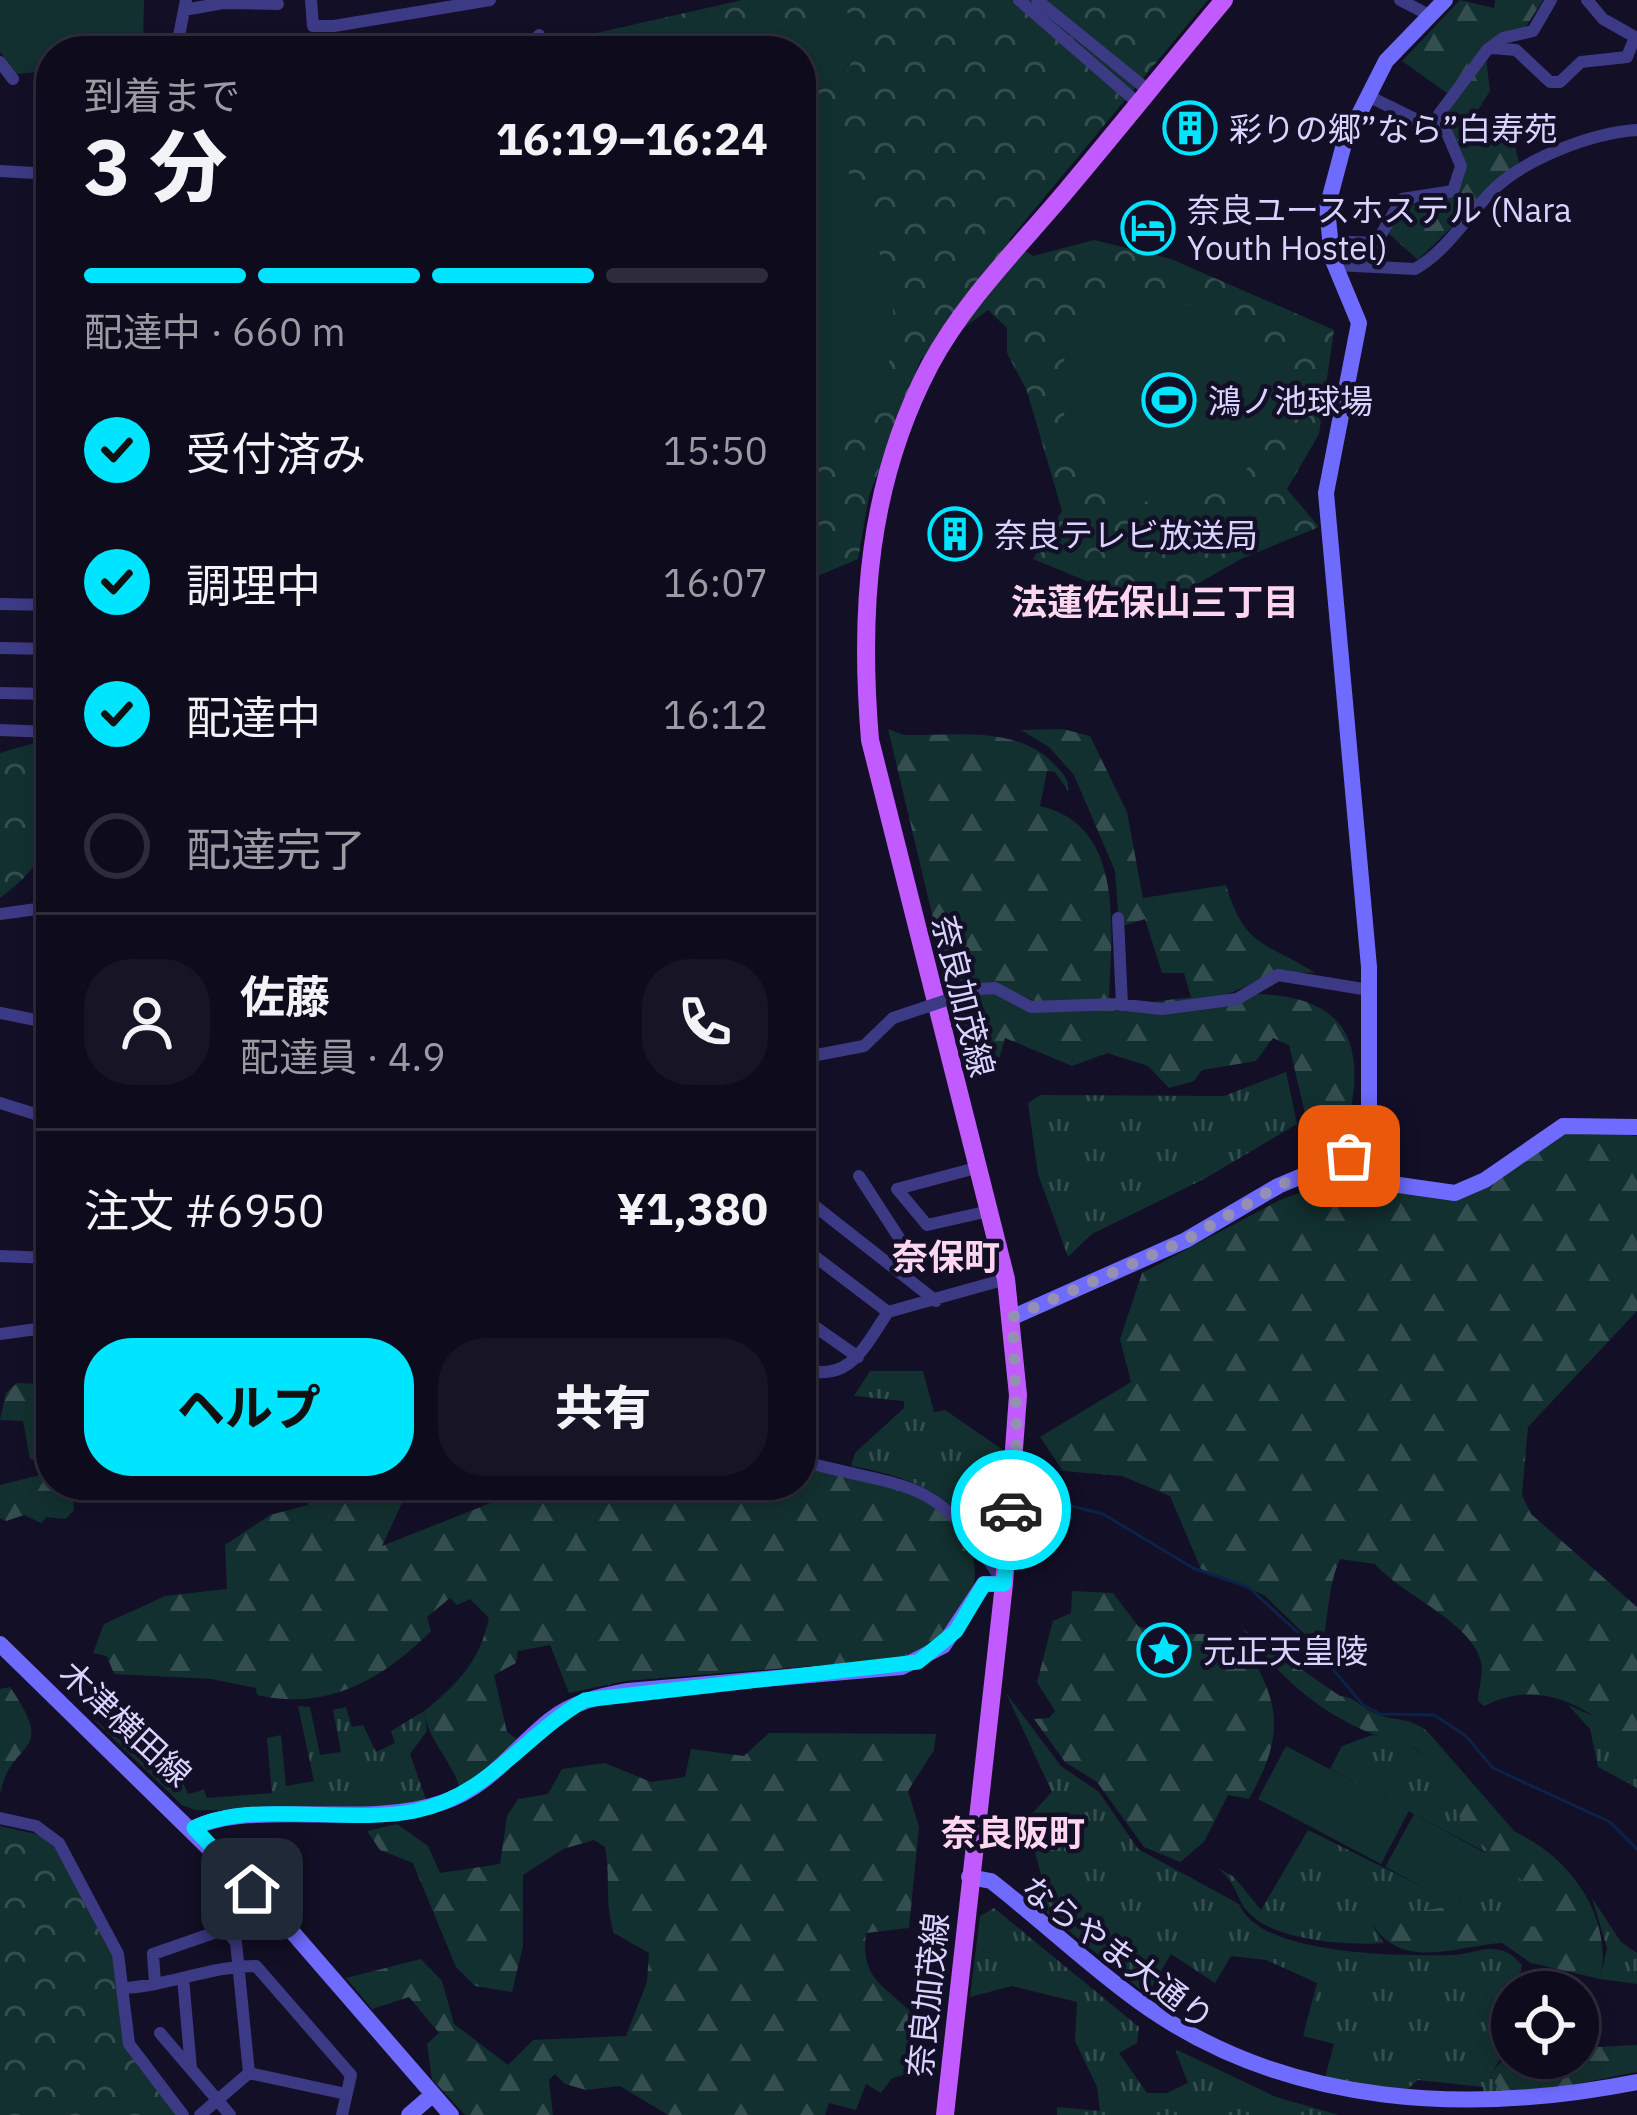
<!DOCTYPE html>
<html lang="ja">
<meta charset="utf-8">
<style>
:root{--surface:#0e0b1c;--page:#171425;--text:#f1f3f6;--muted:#9b9ba3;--line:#2e2b3b;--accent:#00e5ff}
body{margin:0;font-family:"IBM Plex Sans","Noto Sans JP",sans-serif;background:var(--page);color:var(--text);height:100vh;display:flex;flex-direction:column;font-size:45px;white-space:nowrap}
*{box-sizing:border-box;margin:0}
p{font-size:39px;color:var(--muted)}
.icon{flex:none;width:66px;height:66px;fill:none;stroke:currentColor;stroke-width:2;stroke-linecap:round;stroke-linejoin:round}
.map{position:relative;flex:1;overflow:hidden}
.drawer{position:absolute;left:36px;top:36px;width:780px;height:1464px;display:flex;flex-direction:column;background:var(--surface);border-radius:48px;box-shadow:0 6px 18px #0003,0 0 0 3px var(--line)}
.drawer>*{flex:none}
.fabs{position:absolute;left:1491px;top:1971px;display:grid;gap:24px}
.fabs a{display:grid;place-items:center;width:108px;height:108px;border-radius:50%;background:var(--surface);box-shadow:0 6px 18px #0003,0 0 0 3px var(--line);font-size:60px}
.pin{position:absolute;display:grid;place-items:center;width:102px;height:102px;color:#fff;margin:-51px;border-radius:24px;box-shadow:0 6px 18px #0006}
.courier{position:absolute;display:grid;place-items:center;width:120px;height:120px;margin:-60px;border:9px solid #00e5ff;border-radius:50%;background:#fff;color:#222;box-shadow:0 3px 15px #0007}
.headline em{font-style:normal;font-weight:800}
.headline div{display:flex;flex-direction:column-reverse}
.headline{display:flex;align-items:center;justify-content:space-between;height:204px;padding:0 48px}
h1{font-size:78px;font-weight:800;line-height:90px}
.bar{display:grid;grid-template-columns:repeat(4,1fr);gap:18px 12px;align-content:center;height:144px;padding:0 48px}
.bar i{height:15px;border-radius:9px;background:var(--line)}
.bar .active{background:var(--accent)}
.bar p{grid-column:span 4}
.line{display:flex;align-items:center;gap:30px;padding:0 48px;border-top:3px solid var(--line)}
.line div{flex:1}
.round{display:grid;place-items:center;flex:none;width:126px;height:126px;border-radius:48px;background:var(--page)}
ol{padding:0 48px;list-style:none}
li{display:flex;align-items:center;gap:36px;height:132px}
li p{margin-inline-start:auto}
li .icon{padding:12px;border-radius:50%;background:var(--accent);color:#111;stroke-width:4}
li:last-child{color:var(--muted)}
li i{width:66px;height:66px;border:6px solid var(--line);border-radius:50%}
.action{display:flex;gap:24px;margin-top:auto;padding:24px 48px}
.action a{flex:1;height:138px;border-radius:48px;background:var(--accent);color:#111;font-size:48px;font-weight:800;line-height:138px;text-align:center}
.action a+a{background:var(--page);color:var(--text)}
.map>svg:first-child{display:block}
</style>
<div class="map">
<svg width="1637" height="2115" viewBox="0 0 1637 2115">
<defs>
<pattern id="grass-tufts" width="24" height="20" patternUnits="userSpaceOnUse" patternTransform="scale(3)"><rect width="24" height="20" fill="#12302f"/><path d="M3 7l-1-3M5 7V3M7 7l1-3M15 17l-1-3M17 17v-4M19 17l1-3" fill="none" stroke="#344d4e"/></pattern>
<pattern id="forest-firs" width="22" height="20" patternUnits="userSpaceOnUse" patternTransform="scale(3)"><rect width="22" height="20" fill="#12302f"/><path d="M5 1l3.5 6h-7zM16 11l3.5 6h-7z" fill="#344d4e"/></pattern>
<pattern id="park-crowns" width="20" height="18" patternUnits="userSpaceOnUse" patternTransform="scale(3)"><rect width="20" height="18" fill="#12302f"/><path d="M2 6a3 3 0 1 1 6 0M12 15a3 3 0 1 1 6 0" fill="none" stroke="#344d4e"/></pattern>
</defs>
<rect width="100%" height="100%" fill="#130f26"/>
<path fill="url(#grass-tufts)" d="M1286,1072L1297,1124L1206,1178L1092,1234L1068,1257L1038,1174L1028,1103L1040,1095L1224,1096Z
M870,1371H923L934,1412L945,1410L1006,1452L994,1554C984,1546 979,1535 970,1524C940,1487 896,1474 851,1466L855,1453L904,1408V1401L854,1396Z
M1006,1693L1061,1766L1099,1792L1138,1849L1239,1904C1260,1957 1407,1956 1454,1955C1470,1954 1484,1946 1500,1950C1510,1952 1515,1958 1522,1965C1515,1997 1513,2047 1490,2075L1505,2098L1485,2100L1483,2087L1418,2080L1400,2096L1324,2081L1334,2044L1303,2036L1317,1983L1266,1960L1231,1956L1215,1983L1171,1954L1147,1995L1023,1893L1042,1878L1026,1820L1052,1792Z
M1568,1705L1609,1723L1637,1754V1788L1598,1767L1590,1729Z
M298,1706L310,1707L320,1755L341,1752L333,1710L346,1707L352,1727L363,1725L376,1752L395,1743L391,1731L424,1711L427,1731L410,1754L427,1802L364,1813L195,1810L182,1805L92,1718L173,1781L181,1778L188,1794L204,1790L207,1798L272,1793L267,1738L281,1735L286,1786L314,1781Z
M1372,1735C1402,1739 1432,1753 1449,1782C1457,1795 1455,1813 1466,1824C1495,1854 1526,1879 1553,1911L1551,1918L1540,1927L1373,1926L1384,1943C1350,1946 1276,1941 1250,1914C1236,1901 1240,1887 1218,1868L1234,1877L1261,1910L1308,1830L1457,1904L1485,1852L1330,1769L1342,1746Z
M1592,1898L1621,1942L1637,1953V1984L1600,1979L1607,1948Z
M994,1908L1139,2027L1137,2043L1119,2053L1147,2093H1167L1188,2083L1175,2049L1276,2097L1339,2115H1057V2107L1100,2111L1097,2087L1075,2041L1077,2002L1012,1986L970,1997L980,1916Z"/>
<path fill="url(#forest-firs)" d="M1460,0L1494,8L1495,0H1543L1525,28L1504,33L1447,93L1402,61Z
M1486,58L1490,91L1471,121L1512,135L1519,162L1418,260L1388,233L1402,206C1444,200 1481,195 1457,141C1452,132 1446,125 1443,115Z
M888,729L904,735C958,736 1019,724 1058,768C1066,777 1069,782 1068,791L1055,772L1047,771L1040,806C1127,826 1111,932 1109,1000L1036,1002L1005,987L951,994Z
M1063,729L1090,736L1127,812L1143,898L1226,885C1245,950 1268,942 1315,973C1258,969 1247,994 1193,1004L1184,973H1162L1145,919L1119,927L1115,871L1074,775L1049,747L1021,730Z
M988,992C1002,995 1013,1008 1029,1010C1141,1025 1405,912 1346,1130L1327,1138L1309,1131L1289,1045L1273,1038L1256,1061L1202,1070L1194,1081L1169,1088L1148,1066L1107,1053L1072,1066L1005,1038L998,1063L969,1076L953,1004Z
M1569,1128L1637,1136V1311L1528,1427L1522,1495L1531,1514L1637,1607V1754C1595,1709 1543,1676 1484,1706L1478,1701C1478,1689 1484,1674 1481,1662C1472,1622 1403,1596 1375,1564L1340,1559C1327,1587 1329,1619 1321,1650L1264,1595L1201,1569L1170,1496L1122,1476L1063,1471L1040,1437L1131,1382L1120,1339L1142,1273L1280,1200L1346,1176L1444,1196Z
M51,1377V1485H91L73,1491L74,1510L66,1519L46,1517L41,1523L24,1515L6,1521L0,1518V1485L40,1475L37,1461L30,1459L23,1421L0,1420L6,1393L17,1383L37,1384Z
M801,1467C832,1477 873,1471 901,1485C994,1531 1001,1603 912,1658L625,1681L569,1693L550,1645L518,1651L516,1663L494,1675L507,1732L522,1743L460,1789C452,1760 428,1741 424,1711C457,1685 480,1661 489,1618L470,1599L457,1605L450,1598L427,1617L431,1631C382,1680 327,1711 257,1695L256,1688L211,1679L114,1674L107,1656L93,1653L104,1624L165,1596L227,1589L225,1545L270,1515L308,1505L309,1485H397L402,1503L382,1546L536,1485H642L664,1491L701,1485H801Z
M1072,1591L1113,1593L1138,1626L1159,1633L1239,1635C1279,1700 1288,1729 1249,1799L1228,1795L1204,1842L1180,1862L1144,1847L1097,1782L1065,1762L1034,1719L1049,1718L1055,1711L1037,1682L1053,1621L1071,1613Z
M1243,1629L1340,1696C1356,1697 1360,1707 1374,1713C1394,1722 1409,1716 1428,1732L1515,1832C1571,1857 1614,1919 1600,1979L1531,1963L1502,1943C1456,1946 1403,1971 1373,1925L1386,1917L1457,1905L1472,1923L1540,1927L1552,1911C1527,1880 1481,1851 1461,1819C1446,1797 1451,1778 1426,1756C1407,1740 1388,1741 1368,1732C1313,1709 1278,1674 1243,1629Z
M10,1687C59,1758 10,1737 0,1795V1689Z
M769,1733L936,1734L934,1750L908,1791L919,1827L909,1928L866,1933C860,1980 884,1984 914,2015L911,2073L892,2078L881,2093L866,2084L856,2110L829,2103L825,2115H668L620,2086L586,2090L565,2084L555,2074L549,2080L553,2115H465L432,2079L427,2044L439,2033L409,1997L372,2009L346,1978L421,1959L442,1981L454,2024L508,2065L533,2040L626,2036L647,1982L649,1953L614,1933C604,1900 611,1881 605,1847L594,1840L563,1849L523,1875V1946L512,1992L475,1986L456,1967L413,1863L380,1850L367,1831L397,1824L428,1846L440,1873L500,1864L507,1816L518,1799L548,1794L562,1769L605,1763L651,1782L685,1777L691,1749L744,1756Z
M1637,2045V2072L1505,2098L1490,2075L1501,2062L1539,2065L1578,2058V2048Z"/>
<path fill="url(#park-crowns)" d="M742,0H1208L1009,240L1033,256L1094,240L1171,259L1334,330L1319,434L1287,489L1319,527L1241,559L1185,591L1116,593L1033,559L1062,511L1027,391L1007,353V328L988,310L921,359L869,496L858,559L801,583V51H581L592,34Z
M51,738C51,813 68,848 0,898V753Z
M0,1826L40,1835L57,1850L114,1956L125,2049L177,2115H0Z"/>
<path fill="#12302f" d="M0,0H144L143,48L51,51V71L17,74L0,52Z
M819,0L871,23L844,78L793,51Z
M801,101C842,128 907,302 893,350C880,396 844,433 801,450Z
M1133,301C1170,301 1207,304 1238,326C1299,369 1277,464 1215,493C1086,556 987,336 1133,301Z
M1286,1746L1409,1811L1381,1864L1258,1799Z
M1414,1814L1485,1853L1457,1905L1385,1867Z"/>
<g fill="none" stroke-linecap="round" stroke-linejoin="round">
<path stroke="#0c2248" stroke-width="3" d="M1056,1502L1103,1514L1193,1568L1248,1587L1316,1649L1363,1705L1380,1714L1434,1715L1466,1736L1493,1768L1610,1822L1637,1849"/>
<path stroke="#3d3a85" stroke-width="12" d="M311,0L313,26H334L490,0
M1019,0L1139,104
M1037,0L1149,91
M1400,0L1429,15
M184,10L223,3L278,4
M1492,48L1516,50L1550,82H1560L1581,62L1627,57L1635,37L1603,19L1587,0
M176,51L186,0
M529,51L539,35
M0,62L13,79
M1368,96L1423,123
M0,171L51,174
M1328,241L1376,243L1402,199L1453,191L1461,166L1439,114L1487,50L1503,38L1533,31L1551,0
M1335,265L1415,269C1447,251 1467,216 1493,190C1526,158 1592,133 1637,130
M0,604L51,605
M0,648L51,649
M0,693L51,694
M0,730L51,732
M0,914L51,907
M1118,918L1122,1005
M980,989L995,988L1031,1007L1116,1004L1162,1009L1237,999L1278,975L1369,990
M0,1013L51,1023
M801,1058L864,1046L893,1018
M0,1103L51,1119
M976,1168L897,1189L927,1225L989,1211
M801,1174V1176
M859,1176L905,1247L890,1265
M801,1195L936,1301
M801,1246L888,1312L1006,1279
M0,1256L51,1258
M39,1258L51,1144
M801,1317L858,1357
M0,1334L51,1327
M801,1368C848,1385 864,1348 888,1312
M801,1461C913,1491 937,1474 1003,1583
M0,1818L36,1826L59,1843L118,1954L129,2044L183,2115
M183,1978L191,2069L230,2115
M155,1984L153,1954L225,1929L236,1942L249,2073L200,2115
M123,1988C169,1986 210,1966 256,1966L351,2075L342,2115
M160,2033L190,2068
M249,2073L346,2094"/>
<path stroke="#6f6bff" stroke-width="16" d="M1349,1156L1392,1184L1455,1193L1485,1180L1563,1126L1637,1127
M1013,1317L1186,1240L1278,1186L1349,1156L1369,1128V967L1326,493L1359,323L1332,258L1327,208L1344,144L1386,61L1445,0
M0,1644L281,1919L451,2115
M194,1828C252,1799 364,1829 441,1803C490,1787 512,1750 550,1720C573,1702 600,1696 628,1691L902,1667L943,1646L984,1584H1004
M969,1877L991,1881C1044,1922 1093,1970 1148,2008C1292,2107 1470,2115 1637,2082
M409,2115L431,2096"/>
<path stroke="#c25bff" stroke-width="18" d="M945,2115L1004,1584L1018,1395L1006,1279L870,740C859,609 868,483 930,365C965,300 1019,247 1066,191C1119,128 1171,63 1224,0"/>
<path stroke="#3d3a85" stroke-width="12" d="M893,1018L980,989"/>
</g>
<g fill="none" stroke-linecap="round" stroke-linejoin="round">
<path stroke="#948fb3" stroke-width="12" stroke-dasharray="0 21.6" d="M1011,1510L1017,1442L1013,1317L1186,1240L1278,1186L1349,1156"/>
<path stroke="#00e5ff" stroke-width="15" d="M252,1889L194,1828C251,1799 348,1825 415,1811C489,1795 524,1735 585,1700L918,1662L956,1631L984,1584H1004L1011,1510"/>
</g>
<defs>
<g id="building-ring" transform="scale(2.7)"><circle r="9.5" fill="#130f26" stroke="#00e5ff" stroke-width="1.5"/><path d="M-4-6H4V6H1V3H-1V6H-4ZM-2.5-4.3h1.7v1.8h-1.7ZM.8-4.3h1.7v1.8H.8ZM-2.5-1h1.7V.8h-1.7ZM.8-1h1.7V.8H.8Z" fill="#00e5ff"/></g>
<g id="hotel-ring" transform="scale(2.7)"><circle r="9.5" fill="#130f26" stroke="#00e5ff" stroke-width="1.5"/><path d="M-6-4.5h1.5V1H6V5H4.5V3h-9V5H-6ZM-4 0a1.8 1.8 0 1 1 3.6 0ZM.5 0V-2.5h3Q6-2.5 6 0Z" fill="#00e5ff"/></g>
<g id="stadium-ring" transform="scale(2.7)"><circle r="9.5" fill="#130f26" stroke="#00e5ff" stroke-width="1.5"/><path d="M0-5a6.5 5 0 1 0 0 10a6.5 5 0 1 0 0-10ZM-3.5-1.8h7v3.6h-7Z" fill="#00e5ff"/></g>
<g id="sight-ring" transform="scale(2.7)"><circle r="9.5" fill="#130f26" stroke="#00e5ff" stroke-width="1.5"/><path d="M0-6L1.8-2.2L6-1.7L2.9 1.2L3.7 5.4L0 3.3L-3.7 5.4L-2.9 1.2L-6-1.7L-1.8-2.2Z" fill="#00e5ff"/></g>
</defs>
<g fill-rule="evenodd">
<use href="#building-ring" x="1190" y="128"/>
<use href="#hotel-ring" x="1148" y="228"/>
<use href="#stadium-ring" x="1169" y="400"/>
<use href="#building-ring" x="955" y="534"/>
<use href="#sight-ring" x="1164" y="1650"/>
</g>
<g text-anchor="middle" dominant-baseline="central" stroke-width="9" stroke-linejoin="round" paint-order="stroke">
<g font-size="33" fill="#d9d4ff" stroke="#130f26" text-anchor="start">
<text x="1229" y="128">彩りの郷”なら”白寿苑</text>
<text x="1187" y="209">奈良ユースホステル (Nara<tspan x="1187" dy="38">Youth Hostel)</tspan></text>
<text x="1208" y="400">鴻ノ池球場</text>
<text x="994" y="534">奈良テレビ放送局</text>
<text x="1203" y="1650">元正天皇陵</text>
</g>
<g font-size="33" fill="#d9d4ff" stroke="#130f26">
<text transform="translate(964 996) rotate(76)">奈良加茂線</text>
<text transform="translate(126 1723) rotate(43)">木津横田線</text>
<text transform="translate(1118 1952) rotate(37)">ならやま大通り</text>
<text transform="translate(927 1995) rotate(-84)">奈良加茂線</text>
</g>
<g font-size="36" font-weight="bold" fill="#ffd6f0" stroke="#130f26">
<text x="1155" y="601">法蓮佐保山三丁目</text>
<text x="946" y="1256">奈保町</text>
<text x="1013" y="1832">奈良阪町</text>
</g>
</g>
</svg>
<div class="fabs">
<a><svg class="icon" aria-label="locate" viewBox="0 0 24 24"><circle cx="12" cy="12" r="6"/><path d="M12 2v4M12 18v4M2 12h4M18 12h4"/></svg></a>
</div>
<div class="pin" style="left:1349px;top:1156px;background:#ea580c"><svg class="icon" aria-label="bag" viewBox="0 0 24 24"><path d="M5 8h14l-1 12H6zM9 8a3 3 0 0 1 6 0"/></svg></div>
<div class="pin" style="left:252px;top:1889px;background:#1f2937"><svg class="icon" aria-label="home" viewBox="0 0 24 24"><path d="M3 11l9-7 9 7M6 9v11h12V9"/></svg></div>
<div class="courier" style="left:1011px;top:1510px"><svg class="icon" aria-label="car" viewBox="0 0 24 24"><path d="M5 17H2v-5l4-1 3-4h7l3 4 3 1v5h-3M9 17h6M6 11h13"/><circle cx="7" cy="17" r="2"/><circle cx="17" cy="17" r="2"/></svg></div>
<section class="drawer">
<div class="headline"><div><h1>3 分</h1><p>到着まで</p></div><em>16:19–16:24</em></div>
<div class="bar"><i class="active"></i><i class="active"></i><i class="active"></i><i></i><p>配達中 · 660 m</p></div>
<ol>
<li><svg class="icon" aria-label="check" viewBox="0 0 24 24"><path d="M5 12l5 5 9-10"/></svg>受付済み<p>15:50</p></li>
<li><svg class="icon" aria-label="check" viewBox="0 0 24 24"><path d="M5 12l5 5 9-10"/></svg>調理中<p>16:07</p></li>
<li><svg class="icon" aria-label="check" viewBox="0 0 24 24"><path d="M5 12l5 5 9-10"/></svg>配達中<p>16:12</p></li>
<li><i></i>配達完了</li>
</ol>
<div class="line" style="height:216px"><a class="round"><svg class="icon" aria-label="person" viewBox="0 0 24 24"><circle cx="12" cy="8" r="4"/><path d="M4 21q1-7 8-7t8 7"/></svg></a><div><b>佐藤</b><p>配達員 · 4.9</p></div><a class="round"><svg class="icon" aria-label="phone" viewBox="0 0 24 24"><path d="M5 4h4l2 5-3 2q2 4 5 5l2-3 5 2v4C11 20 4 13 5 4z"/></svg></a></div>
<div class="line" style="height:156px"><div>注文 #6950</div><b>¥1,380</b></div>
<div class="action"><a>ヘルプ</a><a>共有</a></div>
</section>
</div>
